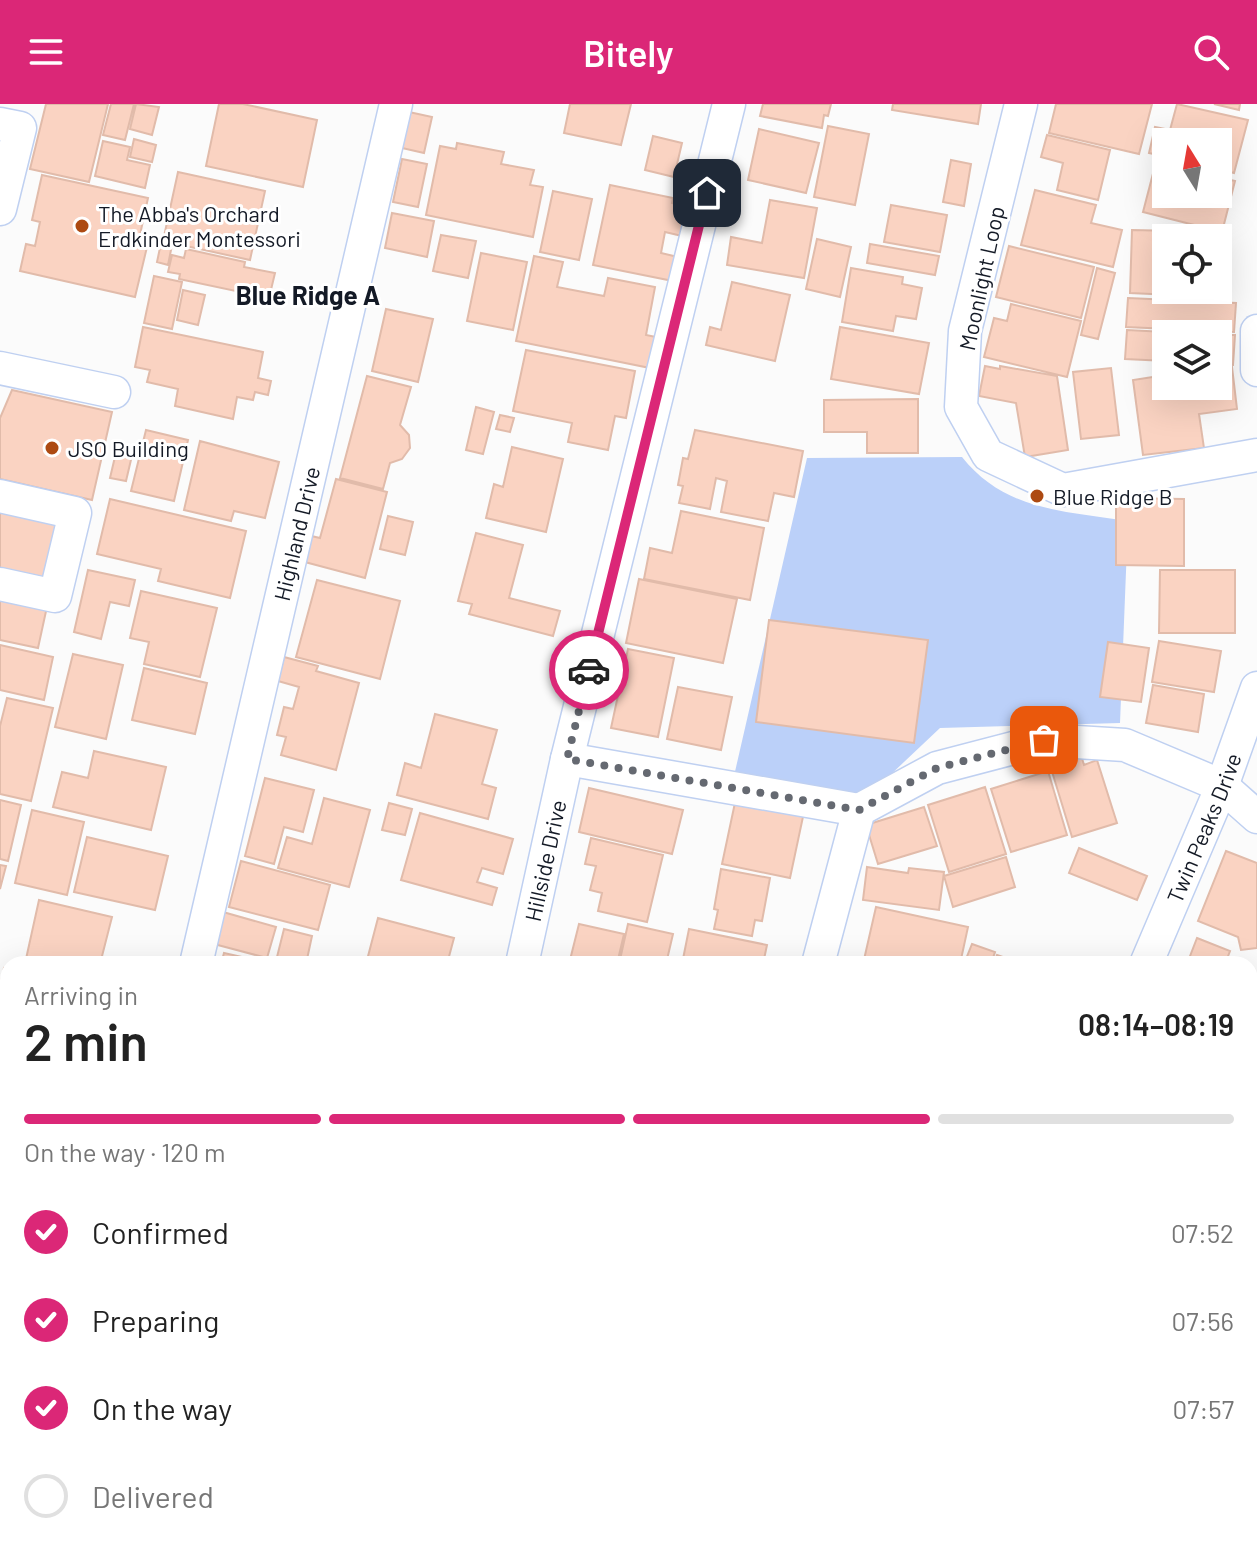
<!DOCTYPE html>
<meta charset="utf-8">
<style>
:root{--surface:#fff;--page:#f2f2f2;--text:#222;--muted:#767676;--line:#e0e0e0;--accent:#db2777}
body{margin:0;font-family:Barlow,sans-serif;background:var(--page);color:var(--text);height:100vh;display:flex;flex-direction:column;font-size:30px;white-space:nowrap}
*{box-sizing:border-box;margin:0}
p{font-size:26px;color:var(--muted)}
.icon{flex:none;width:44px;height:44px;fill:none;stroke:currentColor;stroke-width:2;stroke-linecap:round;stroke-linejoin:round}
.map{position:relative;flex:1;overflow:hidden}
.side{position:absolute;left:0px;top:852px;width:1258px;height:600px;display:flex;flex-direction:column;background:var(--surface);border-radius:24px 24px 0 0;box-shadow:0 8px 32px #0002}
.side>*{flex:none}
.needle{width:52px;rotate:349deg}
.controls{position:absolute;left:1152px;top:24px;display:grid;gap:16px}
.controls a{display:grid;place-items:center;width:80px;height:80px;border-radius:0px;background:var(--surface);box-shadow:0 8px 32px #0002;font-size:40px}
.pin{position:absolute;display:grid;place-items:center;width:68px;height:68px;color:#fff;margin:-34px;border-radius:16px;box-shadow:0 4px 12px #0006}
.courier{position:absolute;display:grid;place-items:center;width:80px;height:80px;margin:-40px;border:6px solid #db2777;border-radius:50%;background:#fff;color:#222;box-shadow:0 2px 10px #0007}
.summary em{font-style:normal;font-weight:600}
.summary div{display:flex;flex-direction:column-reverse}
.summary{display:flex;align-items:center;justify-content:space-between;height:136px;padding:0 24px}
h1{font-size:52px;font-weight:600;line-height:60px}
.bar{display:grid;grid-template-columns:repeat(4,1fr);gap:12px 8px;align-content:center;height:96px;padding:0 24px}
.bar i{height:10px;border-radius:6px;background:var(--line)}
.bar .active{background:var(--accent)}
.bar p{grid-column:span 4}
ol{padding:0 24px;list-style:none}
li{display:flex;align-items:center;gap:24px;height:88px}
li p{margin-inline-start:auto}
li .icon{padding:8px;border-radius:50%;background:var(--accent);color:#fff;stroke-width:4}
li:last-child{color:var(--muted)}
li i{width:44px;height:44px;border:4px solid var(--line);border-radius:50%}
header{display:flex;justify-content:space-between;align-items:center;height:104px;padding:0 24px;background:var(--accent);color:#fff;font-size:36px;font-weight:600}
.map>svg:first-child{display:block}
</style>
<header><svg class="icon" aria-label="menu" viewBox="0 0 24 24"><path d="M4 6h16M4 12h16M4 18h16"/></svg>Bitely<svg class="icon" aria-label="search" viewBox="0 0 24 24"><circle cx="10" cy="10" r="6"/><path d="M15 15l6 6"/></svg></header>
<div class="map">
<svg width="1257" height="1452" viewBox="0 0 1257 1452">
<rect width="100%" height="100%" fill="#fbfbfb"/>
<path fill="#bbd0f9" d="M962,353C1005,407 1064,407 1128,417L1120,619L940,624L868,692L734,672L807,354Z
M980,1444H1133L1136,1452H976Z"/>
<path fill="#fad3c2" stroke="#e1bbaa" stroke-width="2" d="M46,0H108L89,78L30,65Z
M111,0H134L125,36L103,31Z
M136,0L159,3L152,31L130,25Z
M219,0H243L317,16L303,83L206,62Z
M570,0H631L621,41L564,29Z
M763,0H831L828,12L824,11L822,24L760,12Z
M893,0H981L978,20L892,6Z
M1056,0H1152L1139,50L1049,29Z
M1177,0L1248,16L1234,69L1218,65V38H1166V53L1149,49L1155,23L1170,26Z
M1214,0H1240L1239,6Z
M409,8L432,13L424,49L402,44Z
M828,22L869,30L855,101L814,93Z
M759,25L819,39L806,89L748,76Z
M1047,31L1110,46L1098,96L1057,86L1063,59L1041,53Z
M653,32L682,39L674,73L645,66Z
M134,35L156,41L152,58L130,53Z
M103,37L130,43L127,56L150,61L145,84L95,72Z
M457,39L504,48L501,60L534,66L530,81L543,83L533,133L426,111L440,42L456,45Z
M402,55L427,60L418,103L393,98Z
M951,56L971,60L964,102L943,98Z
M1156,58L1166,60V90H1218V73L1235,77L1222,128L1143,108Z
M178,68L265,87L250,156L163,137Z
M42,71L148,94L138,140L147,143L135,193L20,167L26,140L35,142L40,118L32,116Z
M610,81L673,94L672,99L688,103L682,132L665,128L661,149L678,153L673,177L593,161Z
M1035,86L1096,101L1091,119L1122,126L1113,163L1021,141Z
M553,87L592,95L579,156L540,148Z
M770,96L817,104L804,174L727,161L731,133L762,139Z
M891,101L947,111L940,148L884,138Z
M392,109L434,117L427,153L385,144Z
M1132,126L1175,127V134H1166V186H1173V191L1130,189Z
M441,131L476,137L468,174L433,167Z
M817,135L851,143L840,193L806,185Z
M161,139L172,141L168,161L157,158Z
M870,140L939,152L935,171L867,159Z
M1009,142L1094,163L1081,214L996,193Z
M186,145L245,158L244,163L275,169L269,194L179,175L180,170L168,168L172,151L184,154Z
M1218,146H1223L1221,192L1178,190V186H1218Z
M481,149L527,158L513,226L467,217Z
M534,152L563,158L557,183L604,192L608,174L655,183L646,231L656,233L650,264L516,237Z
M851,164L903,173L902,180L922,184L916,215L896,212L893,227L842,218Z
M1097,164L1115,169L1098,235L1081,231Z
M154,172L182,178L172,225L144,219Z
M732,178L790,191L775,257L706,241L710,223L721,226Z
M183,186L205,191L198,221L177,216Z
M1128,194L1236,199L1234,228L1126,223Z
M1011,200L1081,217L1067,273L984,253L994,214L1007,217Z
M386,205L433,215L418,278L372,267Z
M143,223L263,248L258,274L271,277L268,291L255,288L253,296L237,293L233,315L175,302L178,285L147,278L150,266L135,263Z
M840,223L929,239L919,290L831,275Z
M1127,226L1204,230H1166V257L1125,255Z
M1218,231H1235L1233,261L1218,260Z
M526,246L635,267L626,314L615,312L608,346L568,338L572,319L513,307Z
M985,262L1000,265V262L1057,272L1068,346L1025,353L1016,299L979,292Z
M1232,263L1237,305L1199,310L1204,344L1143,351L1133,276L1166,271V282H1218V265Z
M1111,264L1119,331L1081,335L1073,268Z
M367,272L411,283L400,321L409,331L410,344L402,355L390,359L383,385L340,374Z
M12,286L112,308L92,396L0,375V314Z
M918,295V349H867V328H824V296Z
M476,303L494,308L483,350L466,346Z
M500,311L514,314L510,328L496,325Z
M146,326L188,336L174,397L131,387Z
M695,326L803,347L794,393L774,389L768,417L721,408L727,377L716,374L710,405L679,399L683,382L678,381L683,354L688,355Z
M200,337L279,358L265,414L234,407L231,417L184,406Z
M118,340L134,343L126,377L110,374Z
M512,343L563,355L546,428L486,414L494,380L503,383Z
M336,375L387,388L365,474L301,457L307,431L320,434Z
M1116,394L1184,395V462L1116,461Z
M110,395L246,427L230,494L158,477L161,465L97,450Z
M0,401L62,414L47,485L0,475Z
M681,407L764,424L750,496L644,475L650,444L672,449Z
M388,412L413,418L405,451L380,445Z
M476,429L523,441L509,494L560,507L553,532L469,510L472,500L458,497Z
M88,466L135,476L129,502L110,498L101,535L74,528Z
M1160,466H1235V529H1159Z
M639,475L737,495L723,559L626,539Z
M317,476L400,497L380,575L296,553Z
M0,487L48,498L38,544L0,536Z
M141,487L217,504L200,573L144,560L149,538L130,534Z
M769,516L928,536L914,639L756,618Z
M1159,537L1221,547L1214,588L1152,578Z
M1108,538L1149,544L1141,598L1100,593Z
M0,541L53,553L44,596L0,586Z
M628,545L674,554L658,633L611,624Z
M73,550L123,561L106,635L55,623Z
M284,553L318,562L316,567L359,579L336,666L281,651L286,633L277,631L284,603L293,605L299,583L278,577Z
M144,564L207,579L195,630L132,616Z
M1153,581L1204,590L1198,628L1146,619Z
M678,583L732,593L721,646L667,635Z
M7,594L53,604L31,697L0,690V622Z
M435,610L497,626L482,680L496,684L488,715L397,691L405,659L421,664Z
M94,647L166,663L151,726L53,703L62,668L88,674Z
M1081,651L1084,661L1097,656L1117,719L1072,733L1050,661Z
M1048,667L1067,731L1011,748L991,685Z
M265,674L314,686L303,728L284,723L274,760L245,752Z
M985,683L1006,750L949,768L928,701Z
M589,684L683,706L672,750L579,728Z
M324,694L370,706L349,783L278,764L287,733L312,740Z
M736,694L804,708L790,774L722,760Z
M0,696L21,701L8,757L0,755Z
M389,699L412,705L405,731L382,726Z
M924,703L937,742L878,760L866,721Z
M32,706L84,718L67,791L15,779Z
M420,709L513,735L503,770L482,764L477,778L497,784L492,801L401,776Z
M87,733L168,752L155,806L74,788Z
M591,734L663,751L647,818L598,807L602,789L590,786L596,762L585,760Z
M1079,744L1147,772L1137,796L1069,769Z
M1226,747L1257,759V844L1241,846L1238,833L1198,817Z
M1006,753L1015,783L953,803L944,772Z
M241,757L330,781L318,826L229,803Z
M0,761L6,762L0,785Z
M867,763L908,769L909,764L944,768L939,806L863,796Z
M721,765L770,774L762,817L755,816L752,832L714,825L718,806L714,805Z
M39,796L112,813L100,860H47L26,855Z
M876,803L968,823L960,860H863Z
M223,808L276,823L267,854L214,840Z
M378,814L454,834L447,860H366Z
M579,820L624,830L617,860H569Z
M628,820L673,830L666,860H619Z
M284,825L312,832L306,860L276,857Z
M689,825L767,841L763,860H682Z
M1197,834L1230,847L1225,860H1187Z
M972,840L995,848L991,860H964Z
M224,849L242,853L241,860H206L207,856L221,860Z
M997,851L1023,860H993Z
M4,864L8,865V942L0,941V882Z
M1257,874V941L1250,942V876Z
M1257,958V992L1250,986V966Z
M0,1029L8,1031V1083L3,1106H0Z
M1250,1068H1257V1115H1251Z
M0,1156L8,1159V1202L0,1200Z
M4,1224L8,1225V1251L0,1249Z
M0,1251L8,1253V1332L0,1330Z
M8,1355V1417L0,1415V1357L7,1359Z
M243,1444H320L318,1452H241Z
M423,1444H490L506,1448L505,1452H421Z"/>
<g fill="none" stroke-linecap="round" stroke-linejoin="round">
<g stroke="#bfd0f1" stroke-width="35">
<g id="minor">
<path d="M1021,0L965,227L961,303L988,351L1063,386L1257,351"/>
<path d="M0,20L20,24L0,105"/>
<path d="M1257,227V266"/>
<path d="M0,264L114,288"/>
<path d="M0,392L75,409L55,492L0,480"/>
<path d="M567,655L859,706"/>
<path id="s1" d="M196,860L396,0"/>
<path id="s2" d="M522,860L567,655L729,0"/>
<path d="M818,860L859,706L937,664L1044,636L1125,641L1222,682L1257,713"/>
<path id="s3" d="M1146,860L1222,682L1257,584"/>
<path d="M0,1143L8,1145"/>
<path d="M589,1444H604"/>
<path d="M57,1452L59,1444"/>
</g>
</g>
<g stroke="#d5d6d8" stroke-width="45">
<path id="major" d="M1250,1258L1257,1257
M1250,1334L1257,1325
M1250,1425L1257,1441
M1162,1444L1165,1452
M893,1452L896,1444
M956,1452L959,1444"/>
</g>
<use href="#minor" stroke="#fff" stroke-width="32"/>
<use href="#major" stroke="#c1d2f6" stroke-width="42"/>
</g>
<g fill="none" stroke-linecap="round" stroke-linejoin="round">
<path stroke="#656971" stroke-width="8" stroke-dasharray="0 14.4" d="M589,566L567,655L859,706L937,664L1044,636"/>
<path stroke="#db2777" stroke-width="10" d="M589,566L707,89"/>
</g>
<g fill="#ad4a12" stroke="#fff" stroke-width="3">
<circle cx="82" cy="122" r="8"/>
<circle cx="52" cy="344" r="8"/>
<circle cx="1037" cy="392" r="8"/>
</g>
<g text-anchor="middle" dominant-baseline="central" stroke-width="6" stroke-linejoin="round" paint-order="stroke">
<g font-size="22" fill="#141a26" stroke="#fff" text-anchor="start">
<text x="98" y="109">The Abba's Orchard<tspan x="98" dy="25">Erdkinder Montessori</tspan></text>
<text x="68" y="344">JSO Building</text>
<text x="1053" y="392">Blue Ridge B</text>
</g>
<g font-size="22" fill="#141a26" stroke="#fff">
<text transform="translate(981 174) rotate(-78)">Moonlight Loop</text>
<text stroke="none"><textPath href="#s1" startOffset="442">Highland Drive</textPath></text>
<text stroke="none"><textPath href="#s3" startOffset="148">Twin Peaks Drive</textPath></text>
<text stroke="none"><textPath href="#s2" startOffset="106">Hillside Drive</textPath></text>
</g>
<g font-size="26" font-weight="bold" fill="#141a26" stroke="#fff">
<text x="308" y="190">Blue Ridge A</text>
</g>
</g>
</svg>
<div class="controls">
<a><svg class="needle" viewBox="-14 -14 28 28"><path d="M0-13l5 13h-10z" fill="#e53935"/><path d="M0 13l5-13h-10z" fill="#767676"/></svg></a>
<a><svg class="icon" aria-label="locate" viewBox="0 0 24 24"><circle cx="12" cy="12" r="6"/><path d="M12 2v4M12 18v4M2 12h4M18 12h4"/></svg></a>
<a><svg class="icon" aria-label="layers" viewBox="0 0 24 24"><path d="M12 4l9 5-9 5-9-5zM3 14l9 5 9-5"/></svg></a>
</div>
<div class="pin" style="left:1044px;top:636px;background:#ea580c"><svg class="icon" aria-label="bag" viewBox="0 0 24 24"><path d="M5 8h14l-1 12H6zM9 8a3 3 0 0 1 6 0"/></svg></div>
<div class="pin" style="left:707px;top:89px;background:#1f2937"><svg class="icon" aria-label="home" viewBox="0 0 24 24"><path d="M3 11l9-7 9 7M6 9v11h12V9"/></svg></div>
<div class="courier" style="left:589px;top:566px"><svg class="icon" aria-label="car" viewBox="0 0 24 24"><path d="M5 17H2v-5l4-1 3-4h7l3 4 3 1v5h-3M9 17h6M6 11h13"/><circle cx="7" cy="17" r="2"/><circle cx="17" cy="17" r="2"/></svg></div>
<section class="side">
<div class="summary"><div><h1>2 min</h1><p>Arriving in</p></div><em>08:14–08:19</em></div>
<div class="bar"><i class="active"></i><i class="active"></i><i class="active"></i><i></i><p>On the way · 120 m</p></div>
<ol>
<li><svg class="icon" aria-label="check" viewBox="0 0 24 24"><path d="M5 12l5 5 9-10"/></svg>Confirmed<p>07:52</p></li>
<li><svg class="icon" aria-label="check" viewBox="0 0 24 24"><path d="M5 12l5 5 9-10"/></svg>Preparing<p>07:56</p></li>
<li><svg class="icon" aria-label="check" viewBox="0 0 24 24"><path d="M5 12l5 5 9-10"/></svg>On the way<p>07:57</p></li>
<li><i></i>Delivered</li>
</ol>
</section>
</div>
